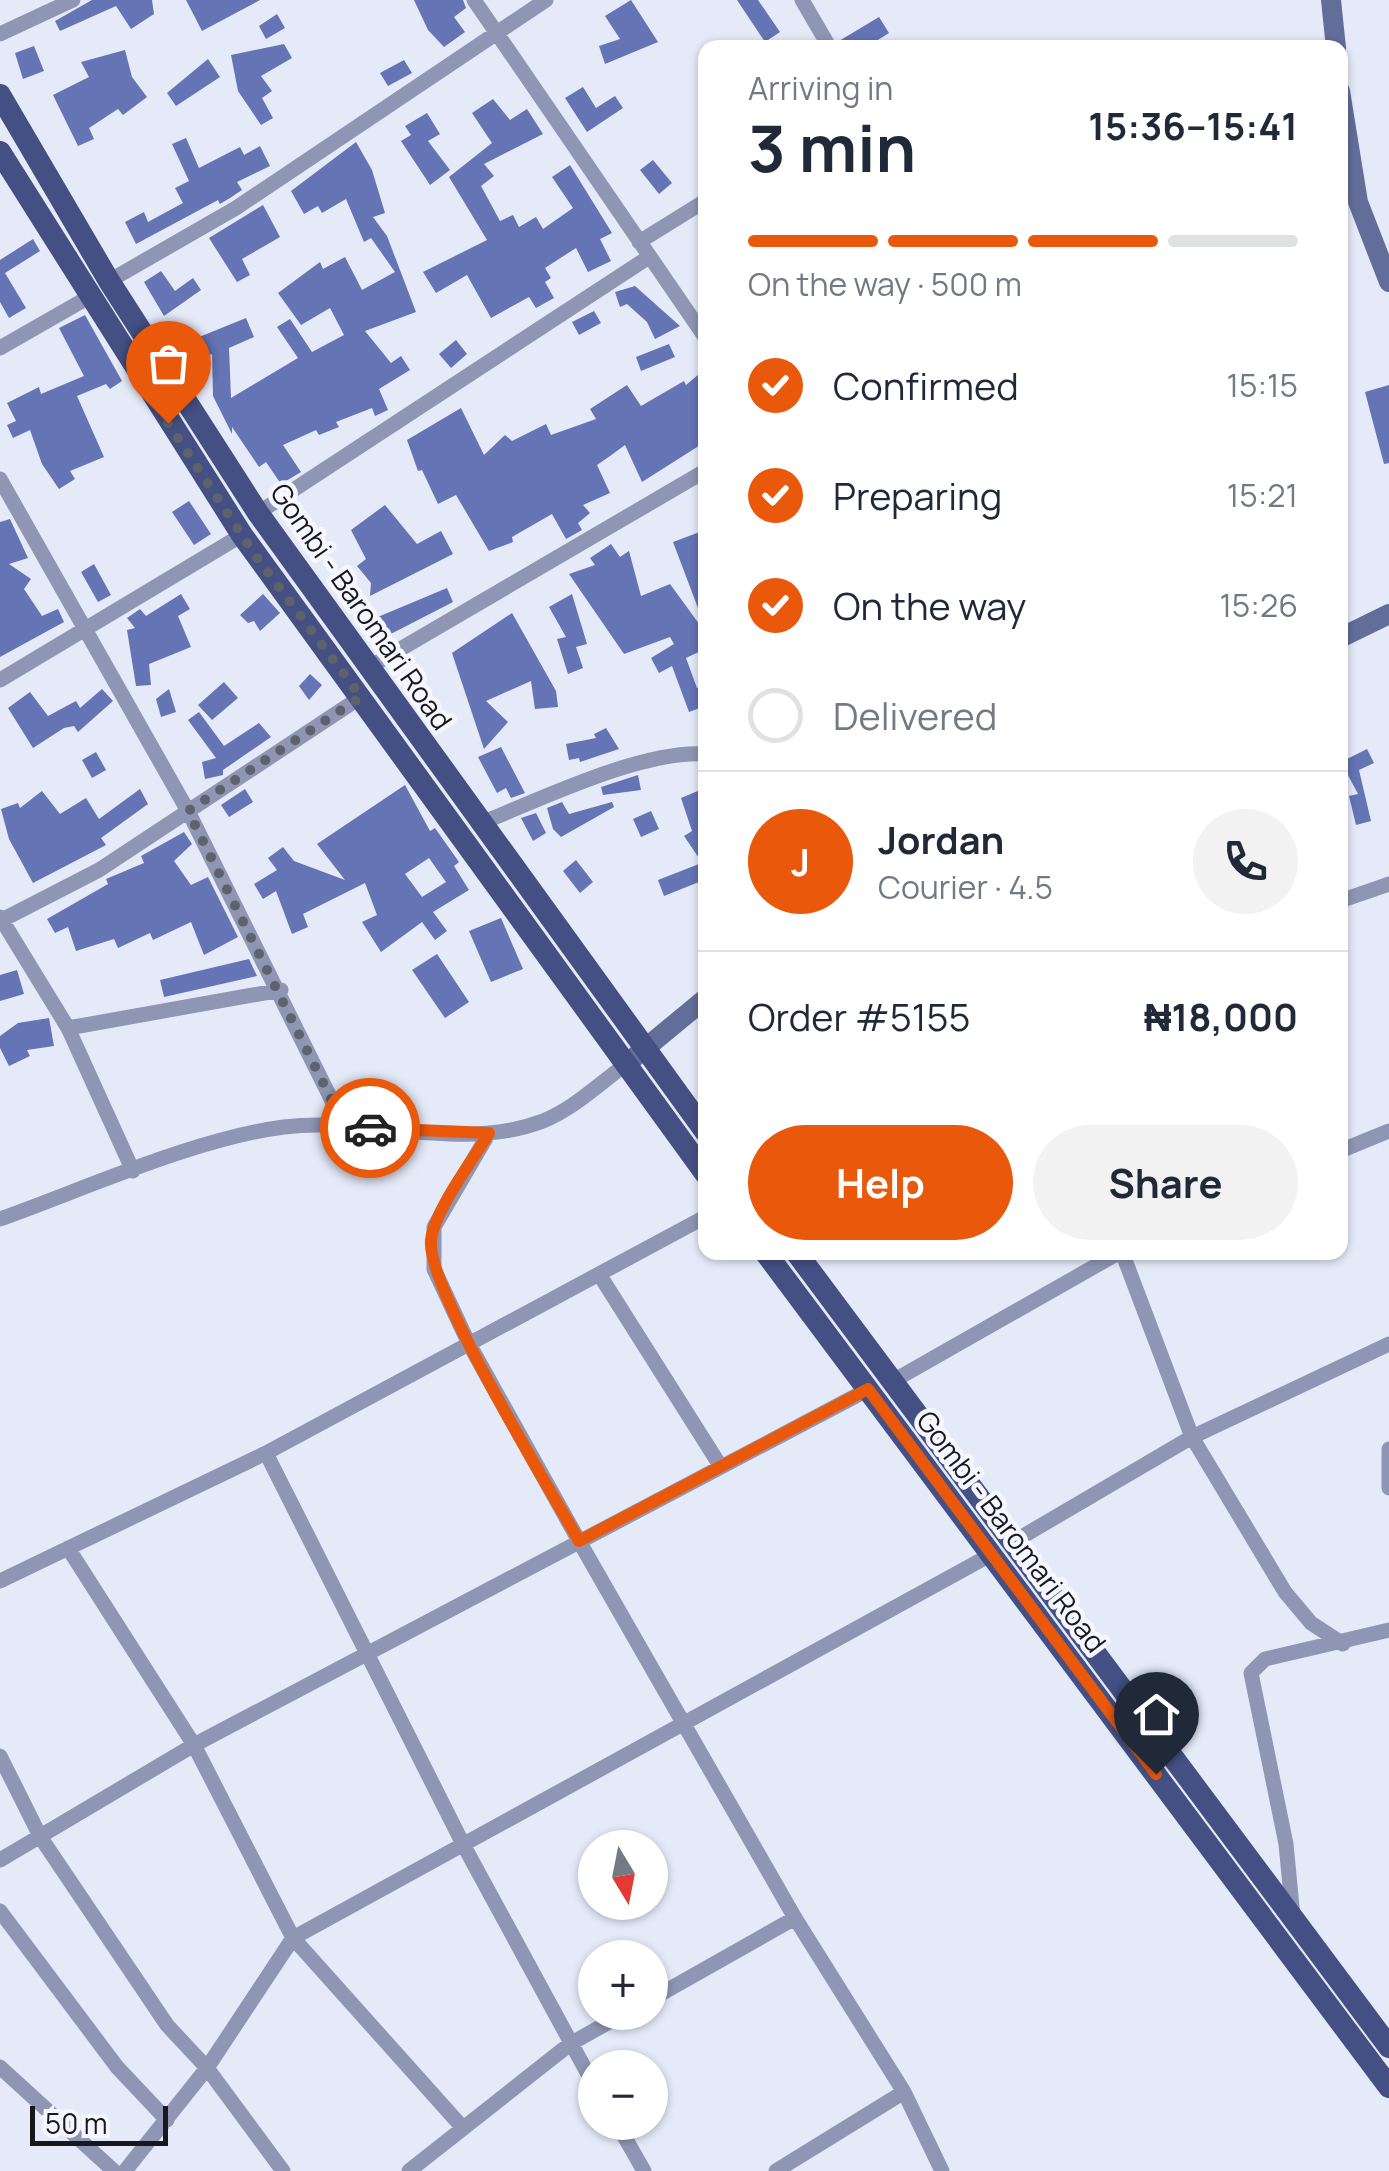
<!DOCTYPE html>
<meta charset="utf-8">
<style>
:root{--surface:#fff;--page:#f2f2f3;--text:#1f2937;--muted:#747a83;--line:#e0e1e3;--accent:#ea580c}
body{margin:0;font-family:Manrope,sans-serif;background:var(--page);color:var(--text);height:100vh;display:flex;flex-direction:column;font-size:38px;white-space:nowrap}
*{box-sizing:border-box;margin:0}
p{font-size:32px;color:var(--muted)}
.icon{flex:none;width:55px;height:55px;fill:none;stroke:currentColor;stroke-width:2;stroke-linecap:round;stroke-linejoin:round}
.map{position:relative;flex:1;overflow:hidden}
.drawer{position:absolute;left:698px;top:40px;width:650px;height:1220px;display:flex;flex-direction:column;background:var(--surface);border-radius:20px;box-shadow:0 2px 8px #0004}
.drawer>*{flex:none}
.needle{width:65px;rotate:170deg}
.controls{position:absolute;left:578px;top:1830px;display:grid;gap:20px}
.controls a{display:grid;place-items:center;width:90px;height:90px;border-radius:50%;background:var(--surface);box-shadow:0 2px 8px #0004;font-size:50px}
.scale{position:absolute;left:30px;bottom:25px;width:138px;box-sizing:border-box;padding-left:10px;border:5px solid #16181d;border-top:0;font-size:28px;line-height:35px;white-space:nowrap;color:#16181d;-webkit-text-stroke:8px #f6f7fe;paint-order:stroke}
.pin{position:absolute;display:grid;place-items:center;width:85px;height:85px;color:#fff;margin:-102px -42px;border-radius:50% 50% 50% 0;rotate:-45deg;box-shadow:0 0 10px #0007}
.pin .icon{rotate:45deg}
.courier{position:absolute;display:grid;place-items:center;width:100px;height:100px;margin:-50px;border:8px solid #ea580c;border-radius:50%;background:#fff;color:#222;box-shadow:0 2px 12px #0007}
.summary em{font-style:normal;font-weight:700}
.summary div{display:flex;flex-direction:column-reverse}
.summary{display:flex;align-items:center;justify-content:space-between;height:170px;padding:0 50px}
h1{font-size:65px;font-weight:700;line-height:75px}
.bar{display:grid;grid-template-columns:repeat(4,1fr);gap:15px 10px;align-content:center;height:120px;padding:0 50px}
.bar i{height:12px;border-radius:8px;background:var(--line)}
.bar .selected{background:var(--accent)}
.bar p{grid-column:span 4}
.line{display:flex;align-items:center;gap:25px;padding:0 50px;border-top:2px solid var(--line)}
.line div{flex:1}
.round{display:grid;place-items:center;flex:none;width:105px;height:105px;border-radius:52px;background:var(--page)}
ol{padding:0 50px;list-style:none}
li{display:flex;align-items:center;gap:30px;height:110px}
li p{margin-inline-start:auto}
li .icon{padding:10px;border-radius:50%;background:var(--accent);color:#fff;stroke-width:4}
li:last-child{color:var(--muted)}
li i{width:55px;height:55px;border:5px solid var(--line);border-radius:50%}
.primary-button{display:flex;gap:20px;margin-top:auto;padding:20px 50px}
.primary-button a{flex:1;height:115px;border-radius:60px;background:var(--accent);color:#fff;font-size:40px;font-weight:700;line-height:115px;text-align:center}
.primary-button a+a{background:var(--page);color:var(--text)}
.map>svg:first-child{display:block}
</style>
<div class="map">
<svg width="1389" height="2171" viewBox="0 0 1389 2171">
<rect width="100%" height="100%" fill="#e5eaf9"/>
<path fill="#6474b4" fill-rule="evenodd" d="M92,0H152L154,14L131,29L116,6L60,31L55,21Z
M186,0H260L202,31Z
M414,0H463L466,8L454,17L465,32L444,47L428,30Z
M631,0L658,42L605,64L599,46L620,39L605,16Z
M737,0H758L780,32L765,42Z
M277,14L285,28L266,39L259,26Z
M879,17L889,33L865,48H841L839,41Z
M284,44L292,58L261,76L272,91L262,98L273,118L261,125L238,91L231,55Z
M34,46L44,71L23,79L15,53Z
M125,50L132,77L147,97L123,115L118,109L89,128L94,139L78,146L53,95L89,77L81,62Z
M208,59L220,77L176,106L167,93Z
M404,60L412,73L388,86L380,73Z
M583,87L596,108L615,96L623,108L587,132L565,98Z
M493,99L510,120L527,109L543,134L484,164L494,176L481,186L500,221L513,215L519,227L536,217L543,229L573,208L552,177L570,165L612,233L600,239L611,261L588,272L576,248L545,268L551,278L545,282L554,298L536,308L529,297L491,318L467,275L436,293L423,272L487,240L449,177L492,143L472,113Z
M427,113L440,134L428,141L450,170L430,185L401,141L411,135L405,126Z
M186,138L199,168L240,147L244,155L260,146L270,166L237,182L242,190L230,198L220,204L218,200L136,244L125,222L144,212L148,222L183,203L175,188L189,181L172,144Z
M356,142L372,170L385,213L373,217L387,236L416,312L365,331L391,363L401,356L410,370L379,389L388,410L375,416L372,408L336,422L339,427L319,435L316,430L283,445L301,472L281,484L266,462L259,467L232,427V434L213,396L212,354L190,363L182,344L246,318L254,337L229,348L231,398L298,358L277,327L290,319L312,352L344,335L330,308L301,325L278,293L320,262L323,269L345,257L362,290L395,272L371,238L364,242L346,199L322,213L318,206L304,214L291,191Z
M653,160L672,183L659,194L640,170Z
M263,205L280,237L242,259L250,275L237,282L209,238Z
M33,239L40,251L5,273L26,308L9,318L0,302V260Z
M161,271L175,291L193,278L201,290L164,316L144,282Z
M635,286L680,326L655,339L647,322L627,304L620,307L615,292Z
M594,311L601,323L579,335L572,322Z
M85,315L122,381L110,389L106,384L77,396L104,457L70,471L75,479L59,489L42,464L30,430L13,438L7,425L16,421L7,403L39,387L41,394L84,376L59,328Z
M456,340L467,354L451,368L439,354Z
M669,344L675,357L641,371L636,357Z
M705,369V442L642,482L625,445L610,456L597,465L610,493L583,505L590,513L578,523L582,530L566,539L552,514L512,537L513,542L489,551L456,495L438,504L422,470L418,471L407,440L461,408L484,455L505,435L512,441L546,424L551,435L596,419L590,409L627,385L641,406L684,381L686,385Z
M1389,385V463L1384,464L1365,392Z
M189,501L211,534L194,545L172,512Z
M385,505L417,544L441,531L453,554L370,596L371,583L357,566L366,559L351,530Z
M10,519L28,558L9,564L31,579L24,589L42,616L58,609L64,622L0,657V522Z
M705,530V624H704L673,542Z
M611,544L620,557L629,551L641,596L670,584L705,632V649L686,658L697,688L705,686V706L689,712L672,666L659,673L651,658L674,644L670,637L624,654L569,574L595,565L590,558Z
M94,564L111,595L98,602L81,572Z
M447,588L453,602L383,638L373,619Z
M181,594L190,609L178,616L191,647L149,664L151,685L136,686L127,630L135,628L127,618L140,609L146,616Z
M263,594L280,613L260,631L254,621L248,623L240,615Z
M572,594L587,644L576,647L583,668L568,674L557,639L566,637L549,607Z
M512,613L556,691L558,707L535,709L531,681L486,701L508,722L484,749L452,653Z
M310,674L322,685L309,700L299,686Z
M224,682L238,698L212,720L198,705Z
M102,689L113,701L78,732L74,726L64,728L33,748L8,708L30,692L48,716L76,701L80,708Z
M169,689L176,712L161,717L156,699Z
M199,712L224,746L259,723L271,737L223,770V775L205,779L202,762L216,758L188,720Z
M606,728L619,749L580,762L579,758L569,760L566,744L596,738L594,734Z
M501,747L525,793L511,798L506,788L497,793L478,757Z
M1367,749L1374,763L1359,770L1371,821L1356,825L1349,796L1358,794L1341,762Z
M96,752L106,770L92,778L82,760Z
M638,775L641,790L603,795L601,787Z
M405,785L430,831L435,828L459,862L454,866L469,890L433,912L447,931L435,940L422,922L381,952L362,922L377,915L365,883L303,914L308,927L292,934L276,891L263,899L254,884L277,870L268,858L283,847L294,861L345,880L317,844ZM429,858L446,882L422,897L405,874Z
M705,788V867L684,836L692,831L681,798Z
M140,789L148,804L101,838L106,845L33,883L9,839L1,809L18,803L20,808L42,791L60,814L86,798L99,819Z
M245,789L253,802L229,817L221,805Z
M562,802L569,814L612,802L614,807L561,837L553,829L547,808Z
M651,811L659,829L641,837L633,819Z
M536,813L546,833L533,841L521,818Z
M184,832L192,844L174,861L191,885L208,877L238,937L204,955L191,922L153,940L150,933L118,948L114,939L76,951L68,927L55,933L47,919L108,884L106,879L144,863L141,856Z
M576,860L593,882L580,893L563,871Z
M699,864L704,880L664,896L658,880Z
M501,918L523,969L491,982L469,931Z
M437,954L469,1002L445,1018L412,970Z
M249,959L257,976L164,997L160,980Z
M17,970L24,994L0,1001V975Z
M49,1018L54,1046L27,1050L30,1056L9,1066L0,1048V1036L18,1023Z"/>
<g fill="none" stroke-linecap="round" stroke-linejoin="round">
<path stroke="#8e96b4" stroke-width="15" d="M474,0L705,337
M802,0L830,48
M0,34L73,0
M639,242L705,201
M109,281L236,208L546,0
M0,348L89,297
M0,479L188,811L345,1127
M258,513L649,257
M368,668L705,471
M0,680L242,535
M479,824C539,800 641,750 705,754
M1340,901L1389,884
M0,917L68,1028L133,1171
M0,921L99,870L361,697
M68,1028L281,990
M489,1133L434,1227V1269L468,1342L579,1541L795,1918L904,2092L942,2171
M1340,1151L1389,1131
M0,1219C84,1189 197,1138 284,1127C368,1116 460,1153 543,1121C573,1109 599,1084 625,1065
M1122,1252L1192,1437L1285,1592L1311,1623L1343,1644
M599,1274L721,1467
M893,1381L1120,1252
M1389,1449V1488
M266,1453L464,1846L595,2087
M1013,1542L1192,1437L1389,1344
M68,1548L194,1745L293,1938L992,1554
M0,1581L266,1453L705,1217
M0,1756L41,1838L167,2025L207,2068L283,2171
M0,1860L194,1745L869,1389
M0,1911L117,2067L167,2120
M1293,1917L1286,1844L1251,1673L1265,1659L1389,1630
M650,2000L795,1918
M0,2067L114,2171
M616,2122L644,2171
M125,2171L207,2068L293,1938L463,2128
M409,2171L570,2044L627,2012
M776,2171L904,2092"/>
<path stroke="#626e99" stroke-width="20" d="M1331,0L1336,48
M1340,91L1358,202L1389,282
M1340,638L1389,614
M625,1065L705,999"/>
<path stroke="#445084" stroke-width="22" d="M0,95L109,281L258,513L705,1131
M0,152L242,535L705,1173
M765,1252L1389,2087
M796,1252L1389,2047"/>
</g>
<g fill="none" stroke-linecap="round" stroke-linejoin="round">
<path stroke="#5e626a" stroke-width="10" stroke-dasharray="0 18" d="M168,423L255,555L361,697L188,811L345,1127L370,1128"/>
<path stroke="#ea580c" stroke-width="12" d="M370,1128L489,1133C473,1160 434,1211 431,1240C426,1287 550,1489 579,1541L868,1389L1156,1774"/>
</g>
<g text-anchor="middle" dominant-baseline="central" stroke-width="9" stroke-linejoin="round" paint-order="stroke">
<g font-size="28" fill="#16181d" stroke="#f6f7fe">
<text transform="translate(362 606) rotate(55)">Gombi - Baromari Road</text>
<text transform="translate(1012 1531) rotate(53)">Gombi - Baromari Road</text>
</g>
</g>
</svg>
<div class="controls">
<a><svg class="needle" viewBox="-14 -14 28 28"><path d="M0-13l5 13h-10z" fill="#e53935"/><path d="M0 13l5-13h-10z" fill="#747a83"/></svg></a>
<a>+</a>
<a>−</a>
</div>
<div class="scale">50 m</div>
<div class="pin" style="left:168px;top:423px;background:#ea580c"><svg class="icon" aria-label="bag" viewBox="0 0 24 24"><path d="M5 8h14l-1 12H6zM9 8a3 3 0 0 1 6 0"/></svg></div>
<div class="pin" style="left:1156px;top:1774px;background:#1f2937"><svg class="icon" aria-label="home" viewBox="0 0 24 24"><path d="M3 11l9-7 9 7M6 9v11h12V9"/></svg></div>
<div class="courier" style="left:370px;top:1128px"><svg class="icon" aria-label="car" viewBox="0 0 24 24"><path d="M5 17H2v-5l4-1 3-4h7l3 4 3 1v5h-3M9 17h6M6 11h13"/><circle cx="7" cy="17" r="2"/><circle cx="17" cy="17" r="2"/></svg></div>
<section class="drawer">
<div class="summary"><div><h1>3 min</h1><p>Arriving in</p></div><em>15:36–15:41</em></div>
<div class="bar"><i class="selected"></i><i class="selected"></i><i class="selected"></i><i></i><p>On the way · 500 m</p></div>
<ol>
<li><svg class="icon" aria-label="check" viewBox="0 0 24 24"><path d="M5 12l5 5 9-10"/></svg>Confirmed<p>15:15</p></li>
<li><svg class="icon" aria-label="check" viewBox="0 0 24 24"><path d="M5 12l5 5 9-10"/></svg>Preparing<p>15:21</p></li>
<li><svg class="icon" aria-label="check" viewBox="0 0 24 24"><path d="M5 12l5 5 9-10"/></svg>On the way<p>15:26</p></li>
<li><i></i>Delivered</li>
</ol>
<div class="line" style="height:180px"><b class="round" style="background:var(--accent);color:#fff">J</b><div><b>Jordan</b><p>Courier · 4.5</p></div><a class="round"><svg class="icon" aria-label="phone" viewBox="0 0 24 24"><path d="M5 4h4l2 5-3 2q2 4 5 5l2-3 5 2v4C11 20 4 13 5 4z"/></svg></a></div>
<div class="line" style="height:130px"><div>Order #5155</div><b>₦18,000</b></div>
<div class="primary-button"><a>Help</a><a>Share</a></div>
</section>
</div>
